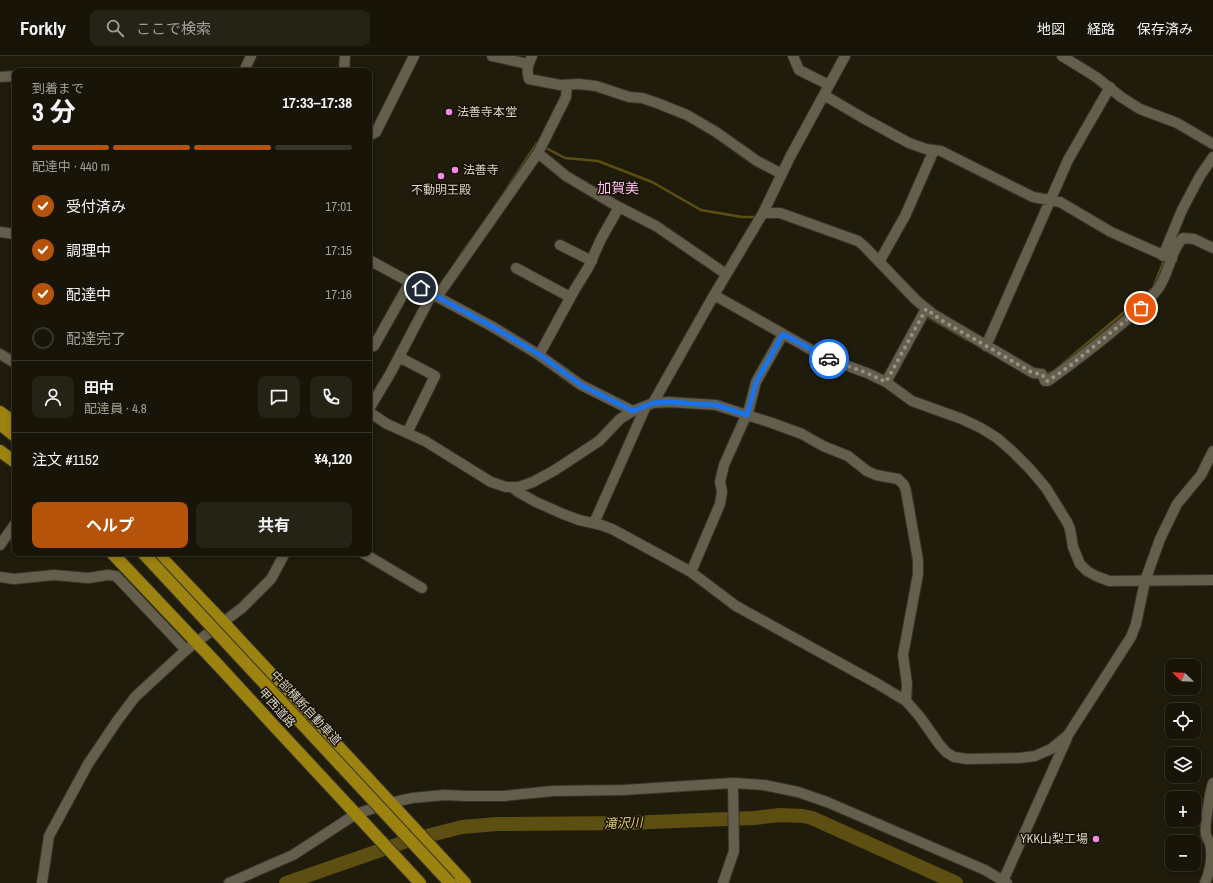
<!DOCTYPE html>
<html lang="ja">
<meta charset="utf-8">
<style>
:root{--surface:#181508;--page:#252216;--text:#f1f3f6;--muted:#9f9f9c;--line:#363429;--accent:#b45309}
body{margin:0;font-family:"Archivo Narrow","Noto Sans JP",sans-serif;background:var(--page);color:var(--text);height:100vh;display:flex;flex-direction:column;font-size:15px;white-space:nowrap}
*{box-sizing:border-box;margin:0}
p{font-size:13px;color:var(--muted)}
.icon{flex:none;width:22px;height:22px;fill:none;stroke:currentColor;stroke-width:2;stroke-linecap:round;stroke-linejoin:round}
.map{position:relative;flex:1;overflow:hidden}
.panel{position:absolute;left:12px;top:12px;width:360px;height:488px;display:flex;flex-direction:column;background:var(--surface);border-radius:8px;box-shadow:0 2px 6px #0003,0 0 0 1px var(--line)}
.panel>*{flex:none}
.needle{width:26px;rotate:293deg}
.fabs{position:absolute;left:1165px;top:603px;display:grid;gap:8px}
.fabs a{display:grid;place-items:center;width:36px;height:36px;border-radius:8px;background:var(--surface);box-shadow:0 2px 6px #0003,0 0 0 1px var(--line);font-size:20px}
.pin{position:absolute;display:grid;place-items:center;width:34px;height:34px;color:#fff;margin:-17px;border:2px solid #fff;border-radius:50%;box-shadow:0 1px 4px #0007}
.courier{position:absolute;display:grid;place-items:center;width:40px;height:40px;margin:-20px;border:3px solid #1a73e8;border-radius:50%;background:#fff;color:#222;box-shadow:0 1px 5px #0007}
.summary em{font-style:normal;font-weight:700}
.summary div{display:flex;flex-direction:column-reverse}
.summary{display:flex;align-items:center;justify-content:space-between;height:68px;padding:0 20px}
h1{font-size:26px;font-weight:700;line-height:30px}
.bar{display:grid;grid-template-columns:repeat(4,1fr);gap:6px 4px;align-content:center;height:48px;padding:0 20px}
.bar i{height:5px;border-radius:3px;background:var(--line)}
.bar .active{background:var(--accent)}
.bar p{grid-column:span 4}
.line{display:flex;align-items:center;gap:10px;padding:0 20px;border-top:1px solid var(--line)}
.line div{flex:1}
.round{display:grid;place-items:center;flex:none;width:42px;height:42px;border-radius:8px;background:var(--page)}
ol{padding:0 20px;list-style:none}
li{display:flex;align-items:center;gap:12px;height:44px}
li p{margin-inline-start:auto}
li .icon{padding:4px;border-radius:50%;background:var(--accent);color:#fff;stroke-width:4}
li:last-child{color:var(--muted)}
li i{width:22px;height:22px;border:2px solid var(--line);border-radius:50%}
.action{display:flex;gap:8px;margin-top:auto;padding:8px 20px}
.action a{flex:1;height:46px;border-radius:8px;background:var(--accent);color:#fff;font-size:16px;font-weight:700;line-height:46px;text-align:center}
.action a+a{background:var(--page);color:var(--text)}
header{display:flex;align-items:center;gap:24px;box-sizing:border-box;height:56px;padding:0 20px;background:var(--surface);border-bottom:1px solid var(--line)}
header strong{font-size:19px}
nav{display:flex;gap:22px;margin-inline-start:auto;font-size:14px}
.search{width:280px;height:36px;background:var(--page);display:flex;align-items:center;gap:10px;box-sizing:border-box;padding:0 14px;border-radius:8px;color:var(--muted);font-size:15px}
.map>svg:first-child{display:block}
</style>
<header>
<strong>Forkly</strong>
<div class="search"><svg class="icon" aria-label="search" viewBox="0 0 24 24"><circle cx="10" cy="10" r="6"/><path d="M15 15l6 6"/></svg>ここで検索</div>
<nav><a>地図</a><a>経路</a><a>保存済み</a></nav>
</header>
<div class="map">
<svg width="1213" height="827" viewBox="0 0 1213 827">
<rect width="100%" height="100%" fill="#201c0b"/>
<g fill="none" stroke-linecap="round" stroke-linejoin="round">
<path stroke="#5d4e12" stroke-width="2.5" d="M544,91L565,102L598,105L652,126L701,154L742,161H757
M494,152L537,87L540,88
M459,201L469,187
M925,259L929,262L967,284
M1045,319L1054,315L1153,232L1165,202"/>
<path stroke="#5d4e12" stroke-width="14" d="M286,827L407,785L462,771L497,768L626,767L754,762L780,759L803,760L812,762L956,827"/>
<g stroke="#37332c" stroke-width="12">
<path id="minor" d="M492,0L528,8
M532,0C528,9 526,13 529,23L560,29L579,28L596,30L629,41L642,42L657,47L687,59L716,76L757,105L782,118
M793,0L799,14L829,29
M1062,0L1096,21L1121,41L1140,53L1177,67L1213,88
M244,15L251,0
M344,15L345,0
M0,21L15,20
M824,39L863,62L909,87L926,93L941,95L1033,141L1060,146L1111,176L1172,203
M369,80L376,76L414,0
M538,97L566,120L615,149L656,170L726,218
M763,157H780L858,185L864,190L916,244L933,258L1033,317L1042,318L1045,325H1048C1070,309 1091,293 1112,276C1127,263 1144,251 1157,234C1169,220 1170,194 1183,182L1194,183L1213,192
M0,176L15,178
M560,189L592,205
M1163,200L1182,154L1200,120L1213,101
M369,204L493,271L539,299L581,329L633,355
M879,206L905,160L934,94
M516,212L570,241
M714,239L824,301L867,317L886,326L912,345L962,363L981,372L997,382L1011,394L1030,413L1046,432L1067,466L1070,473L1073,491L1080,508L1087,515L1096,520L1109,525L1213,524
M437,241L538,97L566,41L567,29
M374,290L410,226
M986,290L1068,104L1110,31
M0,298L15,307
M539,299L575,233L588,212L601,183L619,151
M399,301L435,320L407,377
M886,326L926,253
M653,347L714,239L763,157L790,101L845,0
M369,353L390,318L432,238
M369,356L387,368L425,385L491,426L506,431H519L533,426L555,414L599,385L620,363L633,355L653,347L669,346L716,349L772,367L802,378L823,390L848,400L867,415L876,419L898,423L904,429L906,435L918,504V518L903,599L907,628L906,645
M512,431L518,436L536,446L563,458L579,464L601,469L612,473L662,500L691,516L736,550L878,628L906,645L920,661L939,688L946,696L954,701L967,703L1020,702L1035,700L1051,693L1068,679L1131,581L1136,568L1145,525L1160,483L1177,448L1201,419L1213,395
M594,467L646,350
M0,489L15,468
M363,497L422,532
M691,516L720,448L722,436L720,426L724,409L749,353L756,326L783,278
M0,521L14,523L54,519L88,522L108,519L116,520L186,594
M1003,825L1067,682
M42,827L49,780L88,708L117,665L135,641L186,594L242,552L271,523L285,497
M229,827L293,799L356,758L390,747L412,742L444,739L466,740H504L553,735L623,734L733,727L764,729L798,736L827,746L985,814L1007,827
M723,827L734,795L733,727
M1205,827C1210,815 1213,801 1210,788C1209,785 1207,782 1206,779C1204,770 1210,736 1213,727"/>
</g>
<g stroke="#37332c" stroke-width="14">
<path id="highway" d="M0,356L15,367
M0,368L15,380
M0,395L15,406
M112,497L219,610L276,672L420,827
M157,497L223,566L465,827"/>
</g>
<use href="#minor" stroke="#645f4c" stroke-width="10"/>
<use href="#highway" stroke="#9c820e" stroke-width="12"/>
<g stroke="#37332c" stroke-width="14" stroke-linecap="butt">
<path id="highway-bridge" d="M143,497L450,827"/>
</g>
<use href="#highway-bridge" stroke="#9c820e" stroke-width="12"/>
</g>
<g fill="none" stroke-linecap="round" stroke-linejoin="round">
<path stroke="#969285" stroke-width="4" stroke-dasharray="0 7.2" d="M829,303L867,317L886,326L926,253L941,264L1033,317L1042,318L1046,325H1048L1071,309L1141,252"/>
<path stroke="#1a73e8" stroke-width="5" d="M421,232L493,271L540,299L581,329L633,355L653,347L669,346L716,349L747,359L756,326L783,278L829,303"/>
</g>
<g fill="#f788eb" stroke="#171204" stroke-width="1.5">
<circle cx="449" cy="56" r="4"/>
<circle cx="455" cy="114" r="4"/>
<circle cx="441" cy="120" r="4"/>
<circle cx="1096" cy="783" r="4"/>
</g>
<g text-anchor="middle" dominant-baseline="central" stroke-width="3" stroke-linejoin="round" paint-order="stroke">
<g font-size="12" fill="#d5d2c7" stroke="#171204" text-anchor="start">
<text x="457" y="56">法善寺本堂</text>
<text x="463" y="114">法善寺</text>
<text x="441" y="134" text-anchor="middle">不動明王殿</text>
<text x="1088" y="783" text-anchor="end">YKK山梨工場</text>
</g>
<g font-size="12" fill="#d5d2c7" stroke="#171204">
<text transform="translate(277 652) rotate(48)">甲西道路</text>
<text transform="translate(306 652) rotate(47)">中部横断自動車道</text>
</g>
<g font-size="13" font-style="italic" fill="#e1ca75" stroke="#171204">
<text transform="translate(623 767) rotate(-2)">滝沢川</text>
</g>
<g font-size="14" fill="#fdbef4" stroke="#171204">
<text x="618" y="132">加賀美</text>
</g>
</g>
</svg>
<div class="fabs">
<a><svg class="needle" viewBox="-14 -14 28 28"><path d="M0-13l5 13h-10z" fill="#e53935"/><path d="M0 13l5-13h-10z" fill="#9f9f9c"/></svg></a>
<a><svg class="icon" aria-label="locate" viewBox="0 0 24 24"><circle cx="12" cy="12" r="6"/><path d="M12 2v4M12 18v4M2 12h4M18 12h4"/></svg></a>
<a><svg class="icon" aria-label="layers" viewBox="0 0 24 24"><path d="M12 4l9 5-9 5-9-5zM3 14l9 5 9-5"/></svg></a>
<a>+</a>
<a>−</a>
</div>
<div class="pin" style="left:1141px;top:252px;background:#ea580c"><svg class="icon" aria-label="bag" viewBox="0 0 24 24"><path d="M5 8h14l-1 12H6zM9 8a3 3 0 0 1 6 0"/></svg></div>
<div class="pin" style="left:421px;top:232px;background:#1f2937"><svg class="icon" aria-label="home" viewBox="0 0 24 24"><path d="M3 11l9-7 9 7M6 9v11h12V9"/></svg></div>
<div class="courier" style="left:829px;top:303px"><svg class="icon" aria-label="car" viewBox="0 0 24 24"><path d="M5 17H2v-5l4-1 3-4h7l3 4 3 1v5h-3M9 17h6M6 11h13"/><circle cx="7" cy="17" r="2"/><circle cx="17" cy="17" r="2"/></svg></div>
<section class="panel">
<div class="summary"><div><h1>3 分</h1><p>到着まで</p></div><em>17:33–17:38</em></div>
<div class="bar"><i class="active"></i><i class="active"></i><i class="active"></i><i></i><p>配達中 · 440 m</p></div>
<ol>
<li><svg class="icon" aria-label="check" viewBox="0 0 24 24"><path d="M5 12l5 5 9-10"/></svg>受付済み<p>17:01</p></li>
<li><svg class="icon" aria-label="check" viewBox="0 0 24 24"><path d="M5 12l5 5 9-10"/></svg>調理中<p>17:15</p></li>
<li><svg class="icon" aria-label="check" viewBox="0 0 24 24"><path d="M5 12l5 5 9-10"/></svg>配達中<p>17:16</p></li>
<li><i></i>配達完了</li>
</ol>
<div class="line" style="height:72px"><a class="round"><svg class="icon" aria-label="person" viewBox="0 0 24 24"><circle cx="12" cy="8" r="4"/><path d="M4 21q1-7 8-7t8 7"/></svg></a><div><b>田中</b><p>配達員 · 4.8</p></div><a class="round"><svg class="icon" aria-label="chat" viewBox="0 0 24 24"><path d="M4 5h16v11H9l-5 4z"/></svg></a><a class="round"><svg class="icon" aria-label="phone" viewBox="0 0 24 24"><path d="M5 4h4l2 5-3 2q2 4 5 5l2-3 5 2v4C11 20 4 13 5 4z"/></svg></a></div>
<div class="line" style="height:52px"><div>注文 #1152</div><b>¥4,120</b></div>
<div class="action"><a>ヘルプ</a><a>共有</a></div>
</section>
</div>
